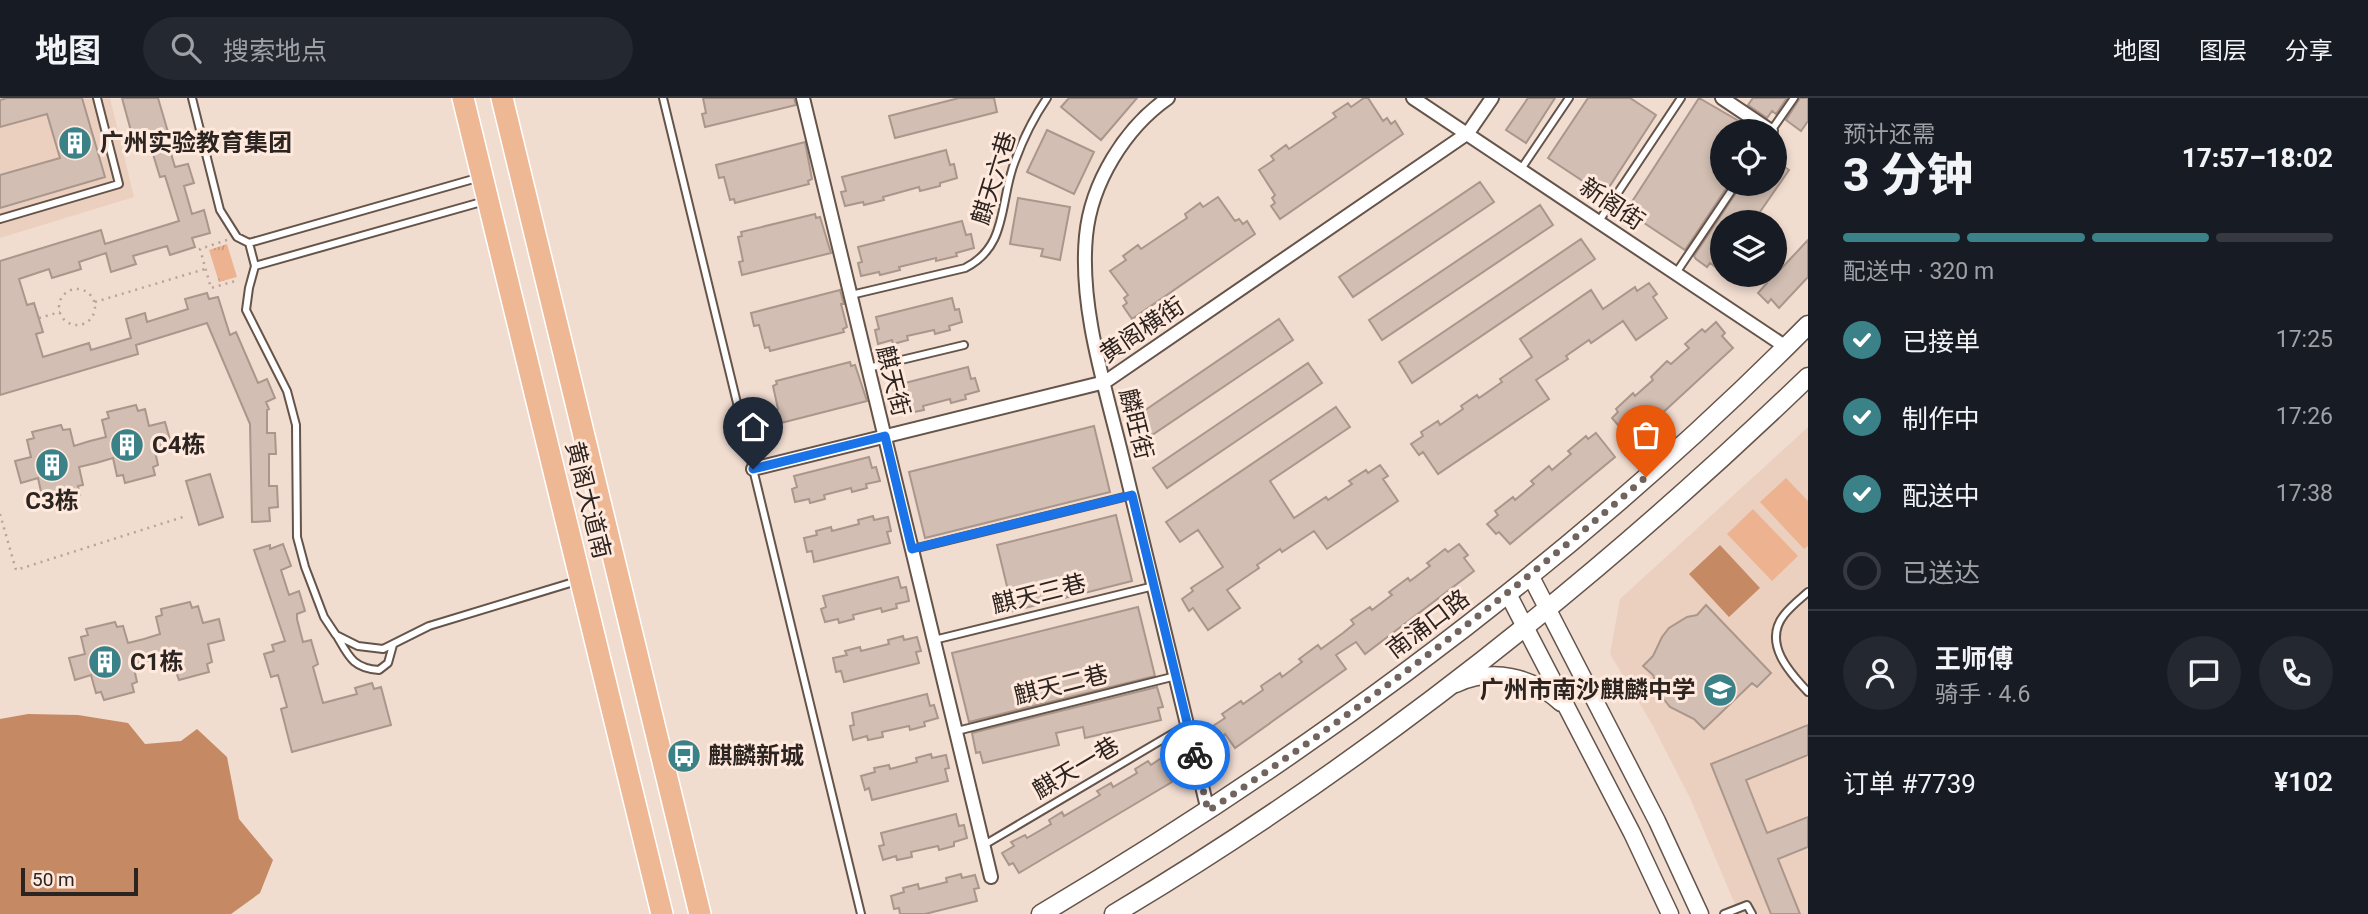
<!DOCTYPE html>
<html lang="zh">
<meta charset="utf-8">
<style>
:root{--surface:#171b24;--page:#242831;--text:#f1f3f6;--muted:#9ea1a6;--line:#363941;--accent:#3a8288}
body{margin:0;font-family:Roboto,"Noto Sans SC",sans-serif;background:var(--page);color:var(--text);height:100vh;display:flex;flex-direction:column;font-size:26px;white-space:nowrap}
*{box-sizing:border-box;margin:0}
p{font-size:23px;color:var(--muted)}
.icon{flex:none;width:38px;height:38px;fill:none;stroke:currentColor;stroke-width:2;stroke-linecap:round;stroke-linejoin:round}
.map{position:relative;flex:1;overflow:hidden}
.drawer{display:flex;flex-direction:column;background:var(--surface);width:560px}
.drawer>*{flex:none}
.tools{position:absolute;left:1710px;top:21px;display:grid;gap:14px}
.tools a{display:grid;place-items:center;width:77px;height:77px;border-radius:50%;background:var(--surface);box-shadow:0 4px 10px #0003;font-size:35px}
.scale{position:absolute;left:21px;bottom:18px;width:117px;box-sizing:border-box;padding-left:7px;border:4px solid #2c2420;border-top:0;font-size:19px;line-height:24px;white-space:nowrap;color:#2c2420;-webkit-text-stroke:5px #ffe9dd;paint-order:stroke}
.pin{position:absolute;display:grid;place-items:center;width:60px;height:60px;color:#fff;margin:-72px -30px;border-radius:50% 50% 50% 0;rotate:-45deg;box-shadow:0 0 7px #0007}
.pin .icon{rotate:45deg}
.courier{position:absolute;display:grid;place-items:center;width:70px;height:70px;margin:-35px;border:5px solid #1a73e8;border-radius:50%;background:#fff;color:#222;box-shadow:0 2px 9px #0007}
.overview em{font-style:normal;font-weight:800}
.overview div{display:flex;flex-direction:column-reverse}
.overview{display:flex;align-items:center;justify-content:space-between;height:119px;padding:0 35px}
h1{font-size:46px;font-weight:800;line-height:52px}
.bar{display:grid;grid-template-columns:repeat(4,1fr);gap:10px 7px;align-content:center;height:84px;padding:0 35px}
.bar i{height:9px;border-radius:5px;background:var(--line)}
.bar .selected{background:var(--accent)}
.bar p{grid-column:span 4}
.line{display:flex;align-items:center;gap:18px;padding:0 35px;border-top:2px solid var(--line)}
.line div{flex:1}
.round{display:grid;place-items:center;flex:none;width:74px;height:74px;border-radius:37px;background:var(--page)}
ol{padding:0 35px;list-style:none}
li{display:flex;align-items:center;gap:21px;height:77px}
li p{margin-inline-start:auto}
li .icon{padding:7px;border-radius:50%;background:var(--accent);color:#fff;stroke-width:4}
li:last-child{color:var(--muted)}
li i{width:38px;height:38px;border:4px solid var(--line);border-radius:50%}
header{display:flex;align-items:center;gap:42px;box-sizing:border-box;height:98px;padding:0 35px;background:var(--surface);border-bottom:2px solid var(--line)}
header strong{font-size:33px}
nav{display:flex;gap:38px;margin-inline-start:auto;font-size:24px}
.search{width:490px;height:63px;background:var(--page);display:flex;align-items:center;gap:18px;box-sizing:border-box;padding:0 24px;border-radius:38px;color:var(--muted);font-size:26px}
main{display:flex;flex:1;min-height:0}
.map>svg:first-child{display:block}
</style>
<header>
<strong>地图</strong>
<div class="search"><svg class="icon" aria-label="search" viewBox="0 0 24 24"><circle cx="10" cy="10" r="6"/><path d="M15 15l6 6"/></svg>搜索地点</div>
<nav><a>地图</a><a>图层</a><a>分享</a></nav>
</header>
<main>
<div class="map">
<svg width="1808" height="816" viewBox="0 0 1808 816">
<defs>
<pattern id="grass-tufts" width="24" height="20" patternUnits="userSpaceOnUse" patternTransform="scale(1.75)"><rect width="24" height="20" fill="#edb391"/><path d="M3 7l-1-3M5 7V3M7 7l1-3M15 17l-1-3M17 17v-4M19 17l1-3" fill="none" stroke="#cb9a7d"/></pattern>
</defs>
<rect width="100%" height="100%" fill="#f1dcd0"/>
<path fill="#ebd0bf" d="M0,0H110L134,99L0,140Z
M1808,329V816H1739L1691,702L1653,628L1610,556L1620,501Z"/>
<path fill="url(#grass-tufts)" d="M227,146L237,179L219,184L209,152Z"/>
<path fill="#edb391" d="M1786,380L1808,403V448L1804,451L1760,404Z
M1753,411L1798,458L1772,483L1727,436Z"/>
<path fill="#c58963" d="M1720,447L1760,490L1729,519L1689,476Z
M28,616L78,617L128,625L145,646L181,643L197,631L227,659L239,721L273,762L260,795L231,816H0V621Z"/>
<path fill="#d2beb2" stroke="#aa968b" stroke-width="2" d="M7,0H82L105,79L0,110V77L60,60L47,16L0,29V2Z
M122,0H158L168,34L165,35L175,69L188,66L194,85L184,88L192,116L204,112L210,135L192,140L195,149L170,157L167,148L133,158L136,166L111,174L106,155L79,164L81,171L52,180L49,171L19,181L27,207L34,205L43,234L36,236L43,259L89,245L91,252L131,240L126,221L145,215L147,224L188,211L185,201L207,195L209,201L218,199L230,237L236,234L258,285L267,281L275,300L266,304L269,311L267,312V335H275L276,356H269V388H277L278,409L269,410L270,423L252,424L250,326L207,225L136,247L138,256L0,297V163L101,132L105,146L179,123L165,78L160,79L148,40L134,44Z
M703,0H794L796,7L705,29L702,16L706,15Z
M959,0H994L997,14L895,40L889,18Z
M1069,0H1137L1101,42L1061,9Z
M1364,0H1368L1383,23L1387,20L1391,26L1395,23L1403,36L1280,121L1271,108L1275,105L1272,100L1275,97L1259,72L1274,62L1271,58L1286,47L1289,51L1336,19L1333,15L1348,5L1351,9Z
M1528,0H1555L1526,45L1506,32Z
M1588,0H1630L1656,17L1604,97L1548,60Z
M1699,0L1756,33H1722V86H1729L1685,152L1626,113Z
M1753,0H1787L1776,16L1772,13L1767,20L1748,7Z
M1800,0H1808V23L1801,33L1786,22Z
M1047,32L1094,54L1074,96L1027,74Z
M805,44L812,81L808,83L809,86L735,105L734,101L730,102L724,79L719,80L716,67Z
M946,52L950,67L954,66L957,80L940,85V88L920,93L919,89L883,99L884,102L864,107L863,104L845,108L841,94L846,93L842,79Z
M1774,62L1789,72L1753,124H1722V174L1710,165L1707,169L1696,161L1694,158L1742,86H1774Z
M1480,84L1494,104L1353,199L1339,179Z
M1218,99L1235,123L1239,121L1243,126L1247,123L1255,136L1132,221L1123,208L1127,205L1124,200L1128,197L1110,173L1126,162L1123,158L1138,147L1141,151L1187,120L1185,116L1200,105L1203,109Z
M1018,100L1070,109L1060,162L1041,158L1043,151L1010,146Z
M1540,107L1553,127L1382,242L1369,222Z
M815,116L816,120L820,119L831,155L742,177L739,164L743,163L738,139L742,138L741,134Z
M962,123L966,137L971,136L974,150L956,155L957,158L936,163V160L899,169L900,172L880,177L879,174L861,178L858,165L862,164L858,149Z
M1581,141L1595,161L1412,285L1399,264Z
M1808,142V179L1779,210L1771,201L1768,205L1758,195L1767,185L1764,182L1769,177H1774L1775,171L1778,174Z
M1649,185L1657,196L1653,199L1667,220L1636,242L1623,223L1591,245L1589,242L1566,258L1568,261L1536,282L1549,301L1438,376L1423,354L1419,357L1411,346L1423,338L1421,334L1438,323L1440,327L1463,311L1461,308L1477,297L1479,300L1502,284L1500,281L1532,259L1520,241L1591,192L1603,211L1635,189L1637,193Z
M840,192L844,206H841L847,229L843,231L844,234L770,253L769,249L765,250L759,227L754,228L751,215Z
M952,200L955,212L959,211L962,224L949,228L950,232L935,236L934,232L907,238L908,242L893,246L892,242L878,246L875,232L879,231L876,219Z
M1279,221L1293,242L1152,337L1138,317Z
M1716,224L1725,235L1722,238L1733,250L1632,343L1612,320L1618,314L1616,311L1633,295L1635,298L1653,282L1651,279L1667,263L1671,266L1689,250L1685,246L1702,231L1705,234Z
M850,264L851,268L855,267L867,303L777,326L774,312L778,311L773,288L777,286L776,283Z
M1308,265L1322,285L1167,390L1153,370Z
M968,269L971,281L975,280L979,293L965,297L966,301L951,305L950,301L923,308L924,312L909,315L908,311L894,315L891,301L895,300L893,288Z
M136,307L138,313L145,311L149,328L165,324L171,345L154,349L158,367L153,369L155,377L125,385L123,377L117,378L113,360L96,365L79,369L83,387L78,388L80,397L50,405L48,397L42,398L38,380L21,385L15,363L31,359L27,342L34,340L32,334L61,327L63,332L70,331L74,348L90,343L106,339L102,322L109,320L107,314Z
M1336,309L1350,329L1270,383L1294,420L1326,399L1328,402L1352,386L1349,383L1366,372L1368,375L1380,367L1388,378L1383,381L1398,403L1327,451L1314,433L1282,454L1280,451L1257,467L1259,470L1227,492L1240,510L1208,532L1193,510L1189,513L1182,501L1193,493L1191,490L1223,469L1198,432L1180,444L1166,424Z
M1094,328L1110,394L925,440L909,374Z
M1596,335L1615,359L1510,446L1499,434L1496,436L1487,426L1498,417L1495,413L1513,399L1515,402L1534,386L1531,383L1549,368L1552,372L1571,356L1568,353L1586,338L1588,341Z
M869,359L872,370L876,369L880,383L866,386L867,390L852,394L851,390L824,397L825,401L810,405L809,401L795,404L792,391L797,389L794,378Z
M210,376L223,419L199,427L186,383Z
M1116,417L1132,483L1013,513L997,447Z
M873,418L874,422L888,419L891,433L887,434L890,445L814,464L812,453L807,454L804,440L817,437L816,433L831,429L832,433L859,426L858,422Z
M283,446L291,468L281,472L289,497L299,493L305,513L297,516V521L303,544L311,542L318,566L313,569L323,605L357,596L355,590L372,585L374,591L381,589L391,627L292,654L281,611L287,609L278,577L271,579L264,556L274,553L272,547L285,543L254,452L270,447V451Z
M1459,446L1468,457L1464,460L1474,473L1365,556L1356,544L1336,557L1346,571L1235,650L1225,636L1221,639L1213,628L1225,620L1222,616L1241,603L1243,606L1263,592L1261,588L1280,575L1282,579L1302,564L1299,561L1318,547L1321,551L1343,535L1354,526L1351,522L1370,509L1372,512L1392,497L1389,494L1408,480L1410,483L1430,468L1427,465L1445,451L1448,454Z
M898,479L901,490L906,489L909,503L896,506L897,510L882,514L881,510L853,517L854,521L839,525L838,521L825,524L821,511L826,509L823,498Z
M190,504L192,510L198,508L203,525L219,521L224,542L208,546L212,564L207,566L209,574L179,582L176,574L171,575L166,557L150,562L133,566L137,584L132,586L134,594L104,602L101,594L96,595L91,577L75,582L69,560L85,556L81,539L88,537L86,531L115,524L117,529L123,528L128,545L144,541L160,536L156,519L162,517L161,511Z
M1706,507L1771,575L1757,589L1752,585L1704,631L1694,621L1670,609L1659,595L1653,577L1643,568L1653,558L1662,539L1669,530L1687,519L1697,517Z
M1138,509L1155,578L969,624L952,555Z
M903,538L904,542L917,539L921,553L916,554L919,565L844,584L841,573L836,574L833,560L847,557L845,553L860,549L861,553L889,546L888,542Z
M1157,589L1163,609L1158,610L1161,622L1085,640L1083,629L1056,635L1059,647L983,665L980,654L976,655L972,635Z
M927,596L930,608L934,607L938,620L924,624L925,628L910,632L909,628L882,634L883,639L868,642L867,638L853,642L850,628L854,627L852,615Z
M1808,627V657L1746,682L1767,735L1808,719V749L1778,761L1800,816H1771L1711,666Z
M931,656L932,660L946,657L949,670L945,671L948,683L872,702L869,690L865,692L861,678L875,674L874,670L889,667L890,671L917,664L916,660Z
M1163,659L1170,671L1166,674L1172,684L1019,775L1013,765L1009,767L1002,755L1014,748L1011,744L1025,737L1027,740L1051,726L1049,722L1062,714L1064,718L1100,697L1097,693L1111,685L1113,689L1137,675L1135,671L1148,663L1151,667Z
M956,716L959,728L964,727L967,740L954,744V748L939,752L938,748L911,754L912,759L897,762L896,758L883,762L879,748L884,747L881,735Z
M961,776L962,780L975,777L979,790L974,791L977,803L925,816H900L899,810L894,811L891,798L904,794L903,790L918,786L919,791L947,784L946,780Z"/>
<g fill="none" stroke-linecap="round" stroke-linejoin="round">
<g stroke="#655449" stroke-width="10">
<path id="service" d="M192,0L220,112L237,139L249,145
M663,0L861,816
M1771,33L1794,0
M1521,71L1569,0
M477,80L249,145L255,168L485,103
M0,121L119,86L97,0
M1599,123L1681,0
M255,168L249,190L246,212L287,293L296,327L297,439L305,469L324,519L336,537L358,548L383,551L429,528L577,483
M1676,175L1736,86
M851,197L965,170C1009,148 999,103 1015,63C1023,41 1034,19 1047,0
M868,270L964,247
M913,451L1132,397
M1808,494C1800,501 1790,509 1784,517C1762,545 1790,575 1808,594
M337,538C349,559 353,570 379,572L388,565L393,547
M934,542L1154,488
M957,633L1176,578
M984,747L1187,627
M1724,816L1747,807L1752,816"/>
</g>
<g stroke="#655449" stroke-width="16">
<path id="minor" d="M803,0L991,779
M1168,0C1125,30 1091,85 1086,138C1079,211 1106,291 1123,362C1152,479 1180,596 1208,713
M1413,0L1786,249
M1722,0L1771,33
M753,371L1105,284L1468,35L1492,0"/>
</g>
<g stroke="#655449" stroke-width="19">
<path id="tertiary" d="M1530,477L1657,723L1700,816
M1508,496L1632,735L1670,816
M1456,586C1492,569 1532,578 1561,605"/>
</g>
<g stroke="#655449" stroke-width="21">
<path id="secondary" d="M1041,816C1319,651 1580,457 1808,227
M1114,816C1366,666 1597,482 1808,279"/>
</g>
<g stroke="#fff" stroke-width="24">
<path id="primary" d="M463,0L662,816
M502,0L700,816"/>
</g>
<path stroke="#b5a49b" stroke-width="2.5" stroke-dasharray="2 5" stroke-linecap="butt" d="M227,142L200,151L211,190L239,182
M59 209a18 18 0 1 1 36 0a18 18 0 1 1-36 0Z
M95,204L205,171
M39,220L60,214
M0,416L16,472L186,418"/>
<use href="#service" stroke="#fff" stroke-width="6"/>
<use href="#minor" stroke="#fff" stroke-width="12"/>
<use href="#tertiary" stroke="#fff" stroke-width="16"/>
<use href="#secondary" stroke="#fff" stroke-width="18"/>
<use href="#primary" stroke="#eeb895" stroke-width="21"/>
</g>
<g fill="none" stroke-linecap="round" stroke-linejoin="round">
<path stroke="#71645e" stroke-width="7" stroke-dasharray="0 12.6" d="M1195,657L1208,713C1362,611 1507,500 1646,379"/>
<path stroke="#1a73e8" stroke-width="9" d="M753,371L885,338L912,451L1132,397L1195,657"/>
</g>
<defs>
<g id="building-disc" transform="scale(1.75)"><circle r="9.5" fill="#3a8288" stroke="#ffe9dd"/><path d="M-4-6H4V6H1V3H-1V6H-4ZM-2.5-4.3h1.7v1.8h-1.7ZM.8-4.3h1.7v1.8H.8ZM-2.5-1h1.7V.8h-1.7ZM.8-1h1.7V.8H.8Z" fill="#fff"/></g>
<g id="school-disc" transform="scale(1.75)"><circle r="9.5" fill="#3a8288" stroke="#ffe9dd"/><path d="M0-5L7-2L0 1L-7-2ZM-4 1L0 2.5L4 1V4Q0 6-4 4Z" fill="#fff"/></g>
<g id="bus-disc" transform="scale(1.75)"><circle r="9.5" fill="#3a8288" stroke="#ffe9dd"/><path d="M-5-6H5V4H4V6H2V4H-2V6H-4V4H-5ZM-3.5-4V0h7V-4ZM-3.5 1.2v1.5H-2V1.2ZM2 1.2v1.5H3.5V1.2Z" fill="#fff"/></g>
</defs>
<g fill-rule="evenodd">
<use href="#building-disc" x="75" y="45"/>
<use href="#building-disc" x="127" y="347"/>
<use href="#building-disc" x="52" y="367"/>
<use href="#building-disc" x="105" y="564"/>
<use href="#school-disc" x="1720" y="592"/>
<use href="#bus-disc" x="684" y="658"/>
</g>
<g text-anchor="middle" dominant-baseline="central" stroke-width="6" stroke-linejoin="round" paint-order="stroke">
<g font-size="24" font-weight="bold" fill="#2c2420" stroke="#ffe9dd" text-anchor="start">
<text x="100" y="45">广州实验教育集团</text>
<text x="152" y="347">C4栋</text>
<text x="52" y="403" text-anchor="middle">C3栋</text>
<text x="130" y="564">C1栋</text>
<text x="1696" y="592" text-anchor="end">广州市南沙麒麟中学</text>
<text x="708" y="658">麒麟新城</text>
</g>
<g font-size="24" fill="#2c2420" stroke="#ffe9dd">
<text transform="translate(994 80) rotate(-73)">麒天六巷</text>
<text transform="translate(1612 106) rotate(34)">新阁街</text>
<text transform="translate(1142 232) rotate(-34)">黄阁横街</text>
<text transform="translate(893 283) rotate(76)">麒天街</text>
<text transform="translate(1136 326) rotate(76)">麟旺街</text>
<text transform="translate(588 402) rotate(76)">黄阁大道南</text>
<text transform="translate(1039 496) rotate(-14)">麒天三巷</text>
<text transform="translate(1428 526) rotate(-37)">南涌口路</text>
<text transform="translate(1061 587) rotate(-14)">麒天二巷</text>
<text transform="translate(1076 670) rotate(-31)">麒天一巷</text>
</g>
</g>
</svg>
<div class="tools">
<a><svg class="icon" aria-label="locate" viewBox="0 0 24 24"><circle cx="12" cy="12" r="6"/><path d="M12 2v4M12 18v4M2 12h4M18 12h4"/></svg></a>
<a><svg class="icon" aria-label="layers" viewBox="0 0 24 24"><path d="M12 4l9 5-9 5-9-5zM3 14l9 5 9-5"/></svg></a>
</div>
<div class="scale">50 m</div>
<div class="pin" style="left:1646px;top:379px;background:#ea580c"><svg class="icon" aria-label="bag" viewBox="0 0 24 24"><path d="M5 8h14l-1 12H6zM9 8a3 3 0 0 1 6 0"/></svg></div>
<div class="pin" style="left:753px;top:371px;background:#1f2937"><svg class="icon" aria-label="home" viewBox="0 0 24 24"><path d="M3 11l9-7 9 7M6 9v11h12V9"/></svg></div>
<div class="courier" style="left:1195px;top:657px"><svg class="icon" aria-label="bike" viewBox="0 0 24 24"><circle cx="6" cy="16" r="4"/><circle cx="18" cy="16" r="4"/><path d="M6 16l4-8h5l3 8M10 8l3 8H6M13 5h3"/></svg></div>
</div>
<section class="drawer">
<div class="overview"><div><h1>3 分钟</h1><p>预计还需</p></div><em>17:57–18:02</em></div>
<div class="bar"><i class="selected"></i><i class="selected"></i><i class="selected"></i><i></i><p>配送中 · 320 m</p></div>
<ol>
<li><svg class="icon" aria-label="check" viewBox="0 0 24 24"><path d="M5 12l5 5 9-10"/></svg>已接单<p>17:25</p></li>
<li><svg class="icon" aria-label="check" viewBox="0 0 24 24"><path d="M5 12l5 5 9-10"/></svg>制作中<p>17:26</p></li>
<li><svg class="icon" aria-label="check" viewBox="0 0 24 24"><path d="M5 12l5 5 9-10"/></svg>配送中<p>17:38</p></li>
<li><i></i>已送达</li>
</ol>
<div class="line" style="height:126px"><a class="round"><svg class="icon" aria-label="person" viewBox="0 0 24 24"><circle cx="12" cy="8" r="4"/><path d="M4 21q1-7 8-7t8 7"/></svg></a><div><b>王师傅</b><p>骑手 · 4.6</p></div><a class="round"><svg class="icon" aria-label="chat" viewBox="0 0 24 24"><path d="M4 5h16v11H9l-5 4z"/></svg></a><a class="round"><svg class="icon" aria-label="phone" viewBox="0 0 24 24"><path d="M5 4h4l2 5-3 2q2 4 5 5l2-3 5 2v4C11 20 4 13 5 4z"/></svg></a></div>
<div class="line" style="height:91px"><div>订单 #7739</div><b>¥102</b></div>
</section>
</main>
